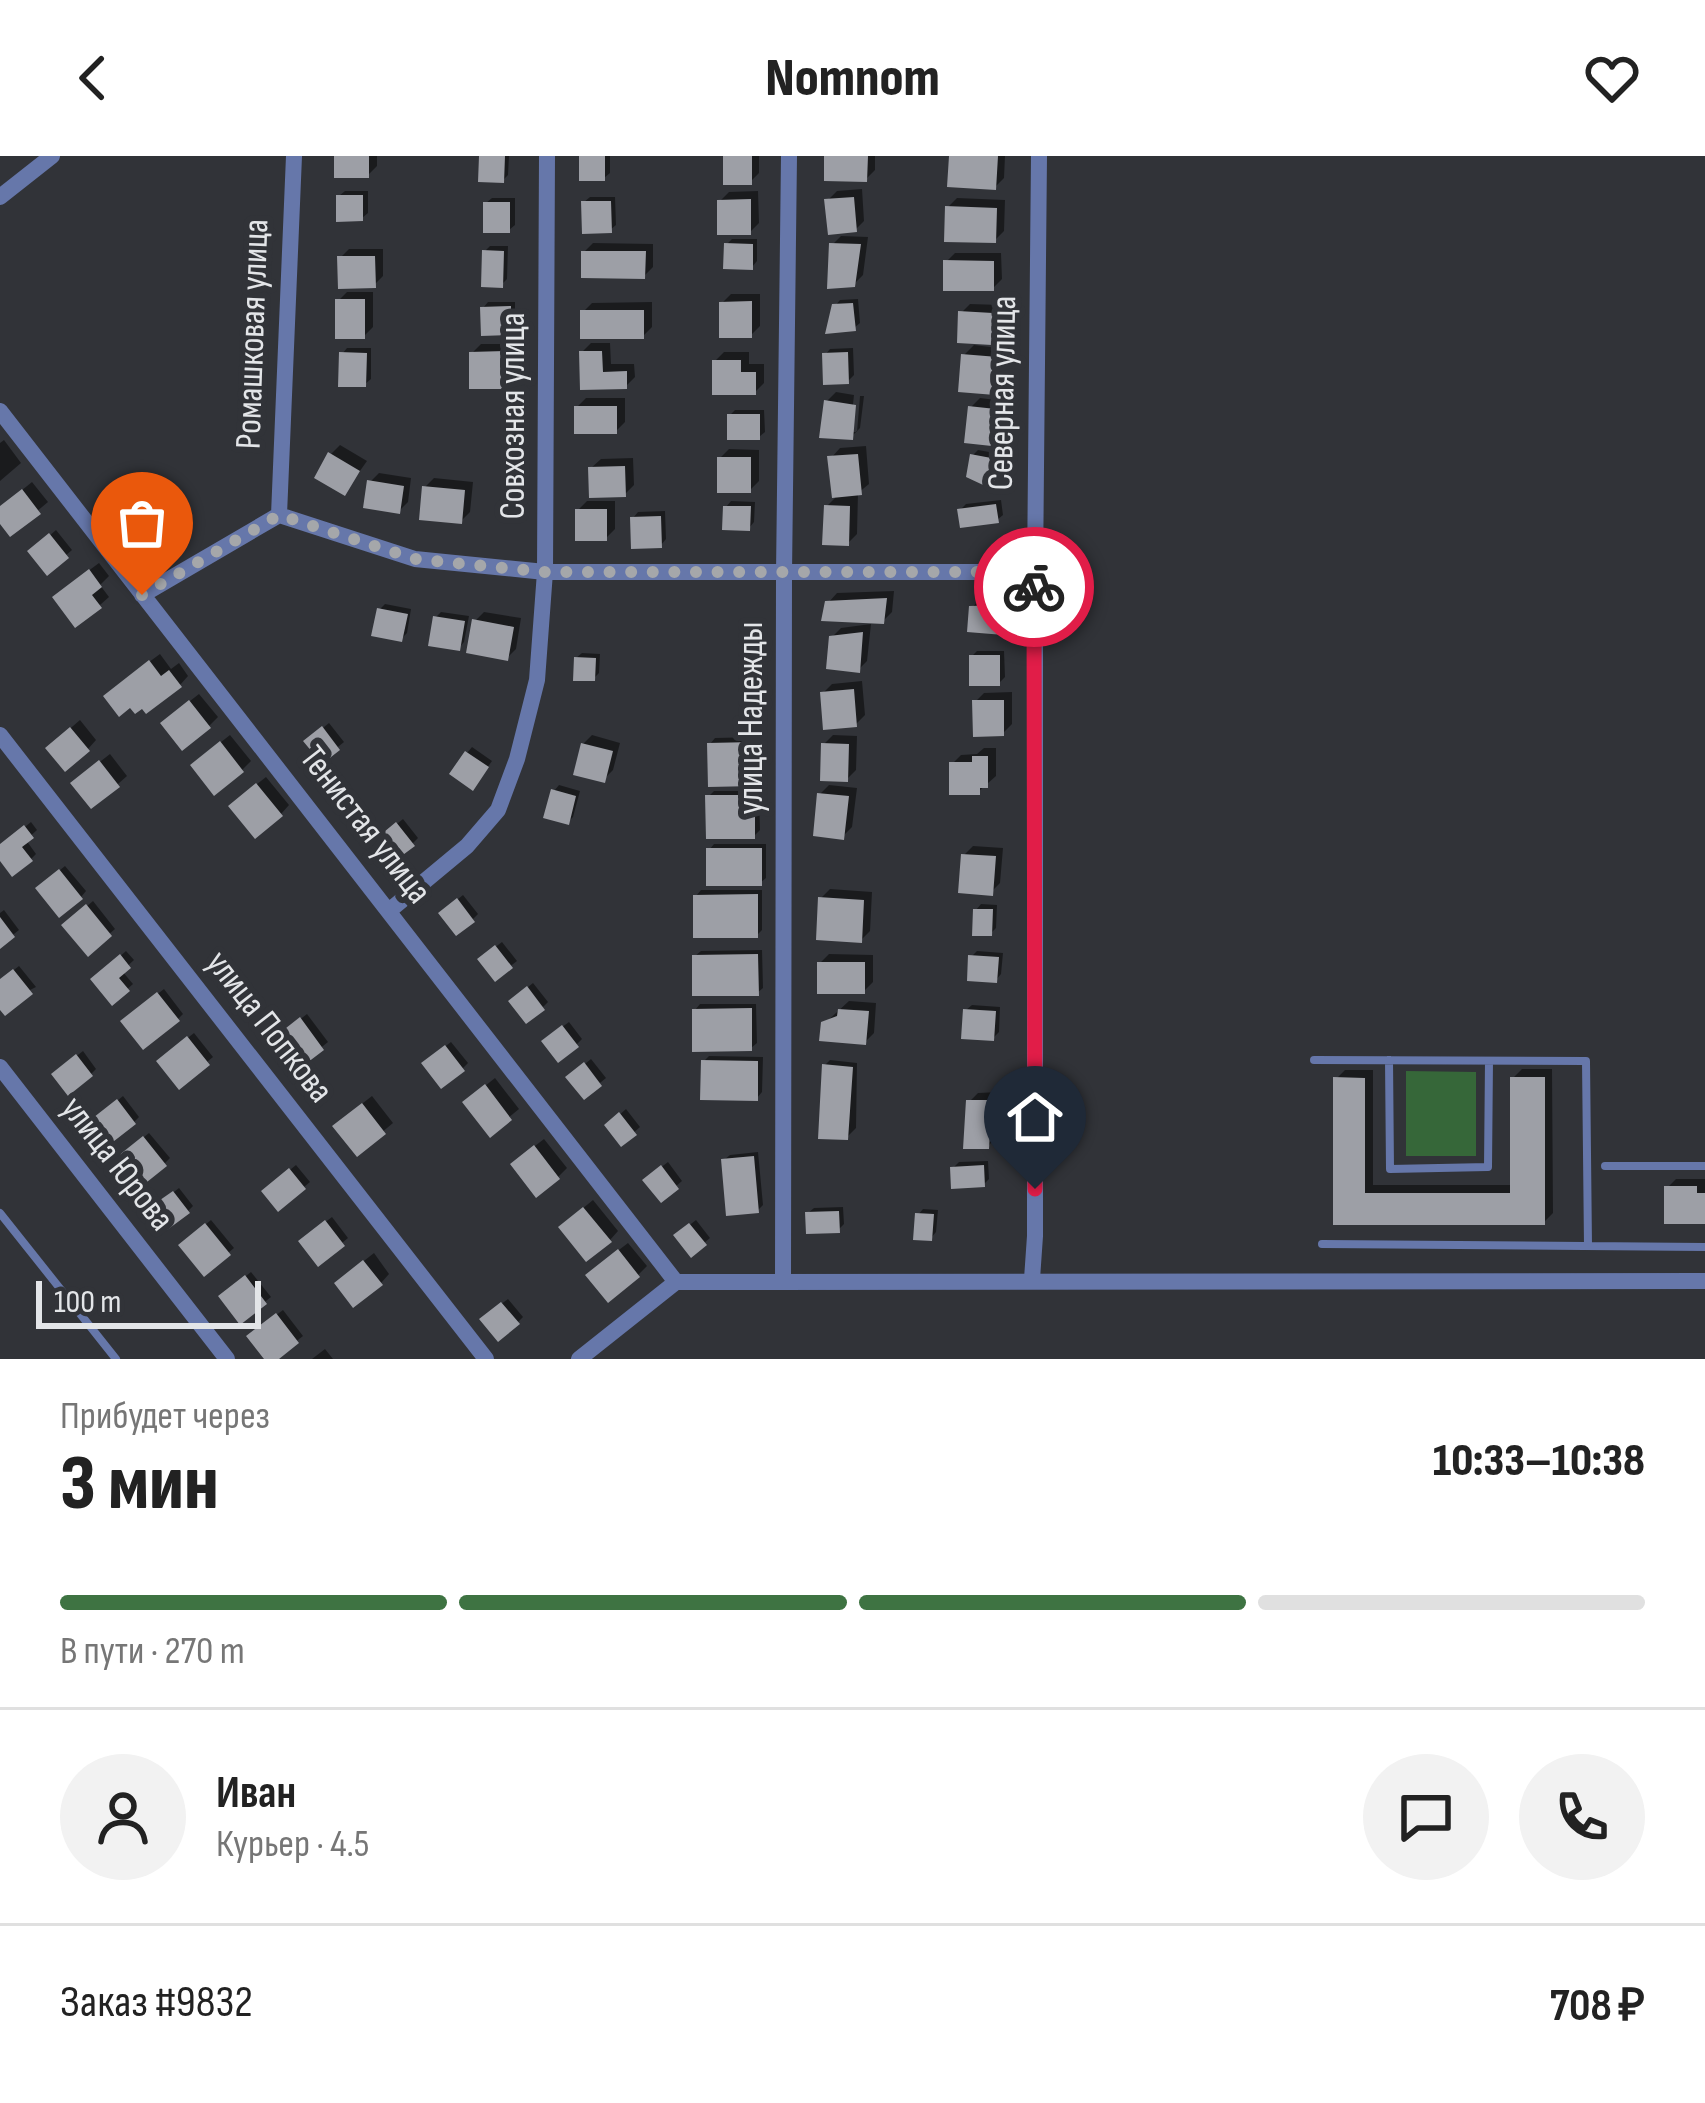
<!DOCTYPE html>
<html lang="ru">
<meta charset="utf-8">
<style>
:root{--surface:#fff;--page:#f2f2f2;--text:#222;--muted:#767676;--line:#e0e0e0;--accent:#3e7342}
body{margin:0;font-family:"Sofia Sans Condensed",sans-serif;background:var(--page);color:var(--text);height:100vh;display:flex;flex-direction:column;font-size:45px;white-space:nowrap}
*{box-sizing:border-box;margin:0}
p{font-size:39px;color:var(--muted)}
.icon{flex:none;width:66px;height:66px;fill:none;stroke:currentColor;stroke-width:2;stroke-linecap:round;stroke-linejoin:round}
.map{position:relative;height:1203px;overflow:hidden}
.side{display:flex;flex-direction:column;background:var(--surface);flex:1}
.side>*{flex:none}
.scale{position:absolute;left:36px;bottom:30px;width:225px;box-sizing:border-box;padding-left:12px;border:6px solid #e3e5e8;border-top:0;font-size:33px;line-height:42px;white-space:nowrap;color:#e3e5e8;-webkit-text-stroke:9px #313338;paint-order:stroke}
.pin{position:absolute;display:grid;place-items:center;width:102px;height:102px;color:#fff;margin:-123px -51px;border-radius:50% 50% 50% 0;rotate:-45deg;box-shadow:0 0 12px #0007}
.pin .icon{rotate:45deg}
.courier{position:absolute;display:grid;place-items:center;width:120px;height:120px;margin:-60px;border:9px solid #e11d48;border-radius:50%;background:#fff;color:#222;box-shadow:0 3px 15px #0007}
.headline em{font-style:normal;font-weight:800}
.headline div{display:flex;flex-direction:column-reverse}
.headline{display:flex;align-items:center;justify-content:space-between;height:204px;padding:0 60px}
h1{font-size:78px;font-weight:800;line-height:90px}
.bar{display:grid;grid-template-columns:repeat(4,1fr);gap:18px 12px;align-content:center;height:144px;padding:0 60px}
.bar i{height:15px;border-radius:9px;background:var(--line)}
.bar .current{background:var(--accent)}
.bar p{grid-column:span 4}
.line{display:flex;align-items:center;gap:30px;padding:0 60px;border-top:3px solid var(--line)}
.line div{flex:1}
.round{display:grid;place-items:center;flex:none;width:126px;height:126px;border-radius:63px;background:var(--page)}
header{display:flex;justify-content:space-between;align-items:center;height:156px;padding:0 60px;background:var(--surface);font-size:54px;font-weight:800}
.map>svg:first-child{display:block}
</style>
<header><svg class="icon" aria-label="back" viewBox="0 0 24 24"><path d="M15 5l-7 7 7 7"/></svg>Nomnom<svg class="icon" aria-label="heart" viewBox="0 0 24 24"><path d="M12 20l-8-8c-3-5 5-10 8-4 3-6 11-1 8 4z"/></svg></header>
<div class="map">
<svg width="1705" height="1203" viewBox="0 0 1705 1203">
<rect width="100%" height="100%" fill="#313338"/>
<path fill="#366739" d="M1406,915L1476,916V1000H1406Z"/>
<path fill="#0007" d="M337,0H377V10L368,19Z
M482,0H509L508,19L503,24Z
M582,0H610V17L604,22Z
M726,0H759V17L750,26Z
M827,0H875V14L866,23Z
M952,0H1005L1004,22L995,31Z
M862,33L864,65L855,74L828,44L837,35Z
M345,35H368V57L362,62L339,40Z
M758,35L759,67L750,76L720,45L729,36Z
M590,41H615L616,69L610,74L584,46Z
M492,42H515V69L509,74L486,47Z
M957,42L1005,44L1004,75L995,84L948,51Z
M841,80L868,81L863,119L854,128L832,89Z
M732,83H757V105L752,111L727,88Z
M593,87L653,88V111L644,120L584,96Z
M490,90H508L507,123L501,129L485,95Z
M349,93H383V120L374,129L340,102Z
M955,97H1001L1002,123L993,132L946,106Z
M347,136H373V171L364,180L338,145Z
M731,138H760V170L751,179L722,147Z
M858,143L860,167L854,172L835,150L840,144Z
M488,146H515V171L510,176L483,152Z
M652,146V171L643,180L583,156L592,147Z
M970,148L1001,149L1000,177L991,186L961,157Z
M591,187H610L611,208H634L635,221L626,230L583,231L582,196Z
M481,188H513V221L504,230L472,197Z
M974,189L1006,193L1003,227L994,236L964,199Z
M347,192H371V223L365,228L342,198Z
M853,192L854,219L848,225L825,199L830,193Z
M724,196H749V208H764V227L755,236L715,205Z
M836,236L854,239L850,276H857L860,240H864L860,272L851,281L827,245Z
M586,242H625V266L616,275L577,251Z
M980,242L1012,246L1009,279L1000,288L971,251Z
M735,254H764L765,276L759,281L730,259Z
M4,284L21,307L0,325V287Z
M340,289L367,305L345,336L331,298Z
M866,290L869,328L858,337L857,378L848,387L827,350L835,342L831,302L840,292Z
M729,293L759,294V325L750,334L720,302Z
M978,294L1006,299L1001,326L996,331L973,299Z
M633,302L634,329L625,338L591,312L601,303Z
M379,317L411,322L408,346L399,355L370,326Z
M434,322L473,326L470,356L461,365L425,331Z
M32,326L48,346L11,377L0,363V352Z
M1001,344L1003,359L997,364L960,354L966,348Z
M587,345H615V373L606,382L578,354Z
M731,345L755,346L754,366L749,372L726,351Z
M665,355L666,383L661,389L633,362L638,356Z
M56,374L72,394L47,416L31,396Z
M99,407L109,420L100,429L109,441L100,449L64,433Z
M894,435L892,456L883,465L828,447L837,437Z
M1007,445L1008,471L1003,476L972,452L977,446Z
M385,448L411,453L407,477L401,483L380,453Z
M441,456L469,460L464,486L459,492L436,461Z
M484,456L521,462L516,493L507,502L475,465Z
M871,468L867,505L858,514L832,481L841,472Z
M977,495H1004L1005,521L999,527L972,500Z
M582,497L600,498L599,517L594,522L576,502Z
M160,498L171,513L179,507L188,520L180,529L115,531Z
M862,525L865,559L856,568L823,537L832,528Z
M1012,536V568L1003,577L975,546L984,537Z
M199,538L218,561L209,570L172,559Z
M80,564L96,584L88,593L58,583Z
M329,567L344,586L322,604L313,580Z
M230,579L251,605L242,614L202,601Z
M592,579L620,587L613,614L604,623L583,588Z
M833,579L857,580L856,614L847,623L824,588Z
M758,581L759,621L754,627L710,588L715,582Z
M472,591L492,605L477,626L467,597Z
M984,592H996V620L978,636L952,608L961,599L977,598Z
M110,598L127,620L118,628L83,619Z
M266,621L289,649L281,658L241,641Z
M559,629L580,635L573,661L568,666L554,635Z
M829,629L857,632L852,671L843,680L820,638Z
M714,635H759L760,674L754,680L708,641Z
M403,663L418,682L413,687L387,676Z
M31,666L37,674L26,684L36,698L31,703L0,700V691Z
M714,688H766V722L760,727L709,694Z
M973,690L1003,692L1000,727L991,736L964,699Z
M65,710L86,735L81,741L44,727Z
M830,733L872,736L870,775L861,784L821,742Z
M701,734H762V774L757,779L696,740Z
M463,739L478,758L473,763L447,752Z
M93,745L115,773L88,796L65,769Z
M981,748L997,749L996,772L991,777L976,754Z
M4,754L19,774L0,789V757Z
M502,786L517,805L495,822L486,798Z
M762,794L763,832L757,837L695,800L701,795Z
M126,795L134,804L122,815L133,828L113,846L94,823Z
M977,795L1003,797L1001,818L996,824L971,801Z
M829,798L873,799V826L864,835L820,807Z
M19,810L36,831L0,849V825Z
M533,827L548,846L543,851L517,840Z
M164,833L183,858L178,863L129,860Z
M849,845L876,847L874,877L865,886L824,868Z
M700,848H756L757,887L751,892L695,854Z
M972,849L1000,851L999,876L993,882L966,854Z
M307,858L328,886L292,915L276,882Z
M569,866L582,883L577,888L550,880Z
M194,877L213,901L179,929L165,900Z
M451,886L468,907L463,912L430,902Z
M83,895L96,913L91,918L60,913Z
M709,900L763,901L762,936L757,942L704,905Z
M591,903L606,922L584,940L575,916Z
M830,904L857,907L856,972L847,981L825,909Z
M1522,913H1552L1553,1057L1544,1066H1336V923L1345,914H1373V1029H1513V922Z
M495,922L519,953L490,977L475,938Z
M1000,936L997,981L988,990L969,946L978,937Z
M123,940L139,961L134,966L99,960Z
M372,940L393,967L357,997L345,961Z
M626,953L640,971L622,987L608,969Z
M149,977L170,1002L165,1007L122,999Z
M544,983L567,1012L558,1021L522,1000Z
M758,996L763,1049L758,1054L724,1004L730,999Z
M988,1005L989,1023L984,1028L953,1012L959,1006Z
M668,1006L682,1025L661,1043L651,1019Z
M296,1009L310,1026L304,1031L270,1030Z
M1676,1023H1705V1065L1667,1032Z
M179,1032L193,1050L188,1055L160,1047Z
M593,1044L618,1075L610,1084L571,1062Z
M843,1051L844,1068L838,1074L808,1057L814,1052Z
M923,1053L938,1054L936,1076L931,1082L918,1059Z
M332,1061L348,1082L318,1107L307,1080Z
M211,1064L234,1092L204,1117L187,1084Z
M696,1064L710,1082L692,1097L677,1079Z
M628,1087L647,1110L638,1119L598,1110Z
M374,1097L389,1118L381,1127L346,1119Z
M251,1116L271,1141L241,1165L227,1135Z
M508,1143L523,1161L518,1166L488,1158Z
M283,1154L303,1180L274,1203H268L255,1175Z
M325,1193L333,1203H312Z"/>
<path fill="#9d9fa6" d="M334,0H369V22H334Z
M479,0H505L504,27L478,26Z
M579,0H605V25H579Z
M723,0H752V29H723Z
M824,0H868L867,26L824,25Z
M949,0H998L996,34L947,31Z
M336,39H363V65L336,66Z
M854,41L857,76L828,79L824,43Z
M751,43V79H717V44Z
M581,45H611L612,77L582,78Z
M483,46H510V77H483Z
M945,50L997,52L996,87L944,86Z
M724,87L753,88V114L723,113Z
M829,87L861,88L855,131L827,133Z
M482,94L504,95L503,132L481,131Z
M581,95H646L645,123L581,122Z
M337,100H375L376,132L338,133Z
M943,104L994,105V135H943Z
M335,143H365V183H335Z
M752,145V182H719V146Z
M853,147L856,175L825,178L832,148Z
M511,150V179L481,180L480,151Z
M580,154H644V183H580Z
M958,155L993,157L992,189L957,187Z
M505,195V233H469V196Z
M579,195H602L603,216L627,215V233L580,234Z
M339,196L367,197L366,231H338Z
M848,196L849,228L823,229L822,197Z
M961,198L998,201L995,239L958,236Z
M712,204H741V216H756V239H712Z
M824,244L856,249L853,284L819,282Z
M574,250H617V278H574Z
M968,250L1005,254L1001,291L964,287Z
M727,258H760V284H727Z
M328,296L360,315L345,340L314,322Z
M858,298L862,339L832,342L827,300Z
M970,298L1002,304L996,335L966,321Z
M717,301H751V337H717Z
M625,310L626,341L589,342L588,311Z
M367,324L404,330L400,358L363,352Z
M422,330L465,334L462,368L419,364Z
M22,333L41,358L10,381L0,368V350Z
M996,348L999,367L960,372L957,353Z
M824,349L850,350L849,390L822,389Z
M723,350H751L750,375L722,374Z
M575,353H607V385H575Z
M661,360L662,392L631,393L630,361Z
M49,377L69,402L47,420L27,395Z
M89,413L102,431L92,439L102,452L75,472L52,441Z
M887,442L884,468L821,465L825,445Z
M1002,449L1004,479L967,476L969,450Z
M377,452L408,458L402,486L371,480Z
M433,460L465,465L460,495L428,490Z
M472,463L514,471L508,505L466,497Z
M863,476L860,517L826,513L829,480Z
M969,499H1000V530H969Z
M574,501L596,502L595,525H573Z
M149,504L161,520L169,514L182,531L146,558L142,553L135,558L130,552L119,561L103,540Z
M854,533L857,571L823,574L820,536Z
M189,544L211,572L182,595L160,567Z
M972,544H1004V580L973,581Z
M322,570L340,594L322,608L303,585Z
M70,571L90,595L65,616L45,592Z
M220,585L244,616L214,640L190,609Z
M754,586L755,630L708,631L707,587Z
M581,587L613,595L605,627L573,619Z
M821,587L849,588L848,626L820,625Z
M465,595L489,611L473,635L449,618Z
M972,600H988V632H980V639H949V606H972Z
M99,604L120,631L91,653L70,627Z
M256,627L283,660L255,683L228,650Z
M551,633L576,640L569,669L543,662Z
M817,637L849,640L844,684L813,680Z
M705,639H755V683H706Z
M396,666L415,690L396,704L378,681Z
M24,669L34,682L22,691L33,705L12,721L0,705V688Z
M706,692H762V730H706Z
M961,698L996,700L993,740L958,737Z
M59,713L83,743L59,762L35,732Z
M758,738V782H693V739Z
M818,741L864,744L862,787L816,784Z
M457,742L475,766L456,780L438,757Z
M86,748L112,780L88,801L61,769Z
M973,753H993L992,780H972Z
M0,761L15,781L0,793Z
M495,789L513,812L495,826L477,803Z
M120,798L131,812L119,822L130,835L112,850L90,823Z
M758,798L759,840H692V799Z
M968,799L999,801L997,827L967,825Z
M817,806H865V838H817Z
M13,813L33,838L5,860L0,854V823Z
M527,830L545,854L526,868L508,845Z
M157,836L180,865L143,894L120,865Z
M752,852V895L692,896V853Z
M838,853L869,855L866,889L819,885L821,866L837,860Z
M963,853L996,855L994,885L961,883Z
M300,861L324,894L291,919L267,887Z
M562,869L579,891L558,907L541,885Z
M187,880L210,909L179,934L156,905Z
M445,889L465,915L441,933L421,907Z
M76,898L93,920L68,940L51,918Z
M701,904L758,905V945L700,944Z
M584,906L602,930L584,944L565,921Z
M822,908L853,911L848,984L818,983Z
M1333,921L1365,922V1037H1510V921H1545V1069H1333Z
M485,928L512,964L490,982L462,946Z
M117,943L136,968L109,989L89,965Z
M966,944H992L989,993H963Z
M362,947L386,978L357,1001L332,970Z
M619,956L637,979L621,991L604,969Z
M143,980L167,1010L137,1034L113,1004Z
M534,989L560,1023L536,1042L510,1008Z
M754,1000L759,1057L726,1060L721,1003Z
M661,1009L679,1033L661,1047L642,1024Z
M984,1009L985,1031L951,1033L950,1011Z
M289,1012L306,1033L278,1056L261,1035Z
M1664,1030H1697V1037H1705V1068H1664Z
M173,1035L190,1057L167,1074L150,1051Z
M583,1051L612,1086L586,1106L558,1071Z
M839,1055L840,1077L806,1078L805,1056Z
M915,1057L934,1058L932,1085L913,1084Z
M325,1064L345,1090L318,1111L298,1085Z
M205,1067L231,1099L204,1121L178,1089Z
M689,1067L707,1089L691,1102L673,1079Z
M618,1093L640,1121L608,1147L585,1119Z
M363,1104L383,1129L353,1152L334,1127Z
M245,1119L267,1148L240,1169L218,1140Z
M501,1146L520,1168L498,1186L479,1163Z
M276,1157L299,1187L279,1203H264L246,1180Z"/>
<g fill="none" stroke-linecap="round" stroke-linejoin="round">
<path stroke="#67a" stroke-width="8" d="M1314,904L1586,905L1588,1090
M1389,904L1390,1013L1488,1011L1489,905
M1605,1010H1705
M0,1057L116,1203
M1322,1088L1705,1091"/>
<path stroke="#67a" stroke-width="16" d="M0,41L52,0
M0,255L676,1126
M279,359L294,0
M142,439L279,359L415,403L545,416H1035
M0,579L486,1203
M390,754L467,690L498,654L517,603L537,524L545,416L547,0
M0,911L227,1203
M1032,1123L1035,1080V416L1039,0
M783,1125L784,418L789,0
M579,1203L676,1126L1705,1125"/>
</g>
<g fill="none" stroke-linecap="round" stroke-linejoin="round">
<path stroke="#a5a7aa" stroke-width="12" stroke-dasharray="0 21.6" d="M142,439L279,359L415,403L545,416H1034V431"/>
<path stroke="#e11d48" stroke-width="15" d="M1034,431L1035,1033"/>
</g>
<g text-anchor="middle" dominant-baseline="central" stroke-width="12" stroke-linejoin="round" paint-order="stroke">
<g font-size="36" fill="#e3e5e8" stroke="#313338">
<text transform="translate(253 178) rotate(-88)">Ромашковая улица</text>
<text transform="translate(1003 237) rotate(-89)">Северная улица</text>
<text transform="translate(513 260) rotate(-90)">Совхозная улица</text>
<text transform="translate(751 562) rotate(-90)">улица Надежды</text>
<text transform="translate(365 669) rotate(52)">Тенистая улица</text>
<text transform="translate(269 871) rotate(52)">улица Попкова</text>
<text transform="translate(117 1008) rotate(52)">улица Юрова</text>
</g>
</g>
</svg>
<div class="scale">100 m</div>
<div class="pin" style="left:142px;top:439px;background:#ea580c"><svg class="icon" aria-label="bag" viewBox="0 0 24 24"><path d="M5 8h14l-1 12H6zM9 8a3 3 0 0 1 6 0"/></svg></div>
<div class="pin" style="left:1035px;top:1033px;background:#1f2937"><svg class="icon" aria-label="home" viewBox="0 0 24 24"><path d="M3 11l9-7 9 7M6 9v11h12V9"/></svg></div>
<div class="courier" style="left:1034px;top:431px"><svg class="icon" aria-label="bike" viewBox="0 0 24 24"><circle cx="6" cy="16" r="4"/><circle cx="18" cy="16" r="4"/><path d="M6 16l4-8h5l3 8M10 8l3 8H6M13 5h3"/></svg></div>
</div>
<section class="side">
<div class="headline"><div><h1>3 мин</h1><p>Прибудет через</p></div><em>10:33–10:38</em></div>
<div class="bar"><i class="current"></i><i class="current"></i><i class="current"></i><i></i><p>В пути · 270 m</p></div>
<div class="line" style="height:216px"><a class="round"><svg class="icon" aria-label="person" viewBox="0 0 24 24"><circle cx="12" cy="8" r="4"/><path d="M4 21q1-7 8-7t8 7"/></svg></a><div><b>Иван</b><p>Курьер · 4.5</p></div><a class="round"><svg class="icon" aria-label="chat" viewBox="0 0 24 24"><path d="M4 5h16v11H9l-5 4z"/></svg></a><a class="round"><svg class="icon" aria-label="phone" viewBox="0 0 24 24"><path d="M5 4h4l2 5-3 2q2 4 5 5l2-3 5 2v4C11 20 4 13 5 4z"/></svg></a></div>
<div class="line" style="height:156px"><div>Заказ #9832</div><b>708 ₽</b></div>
</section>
